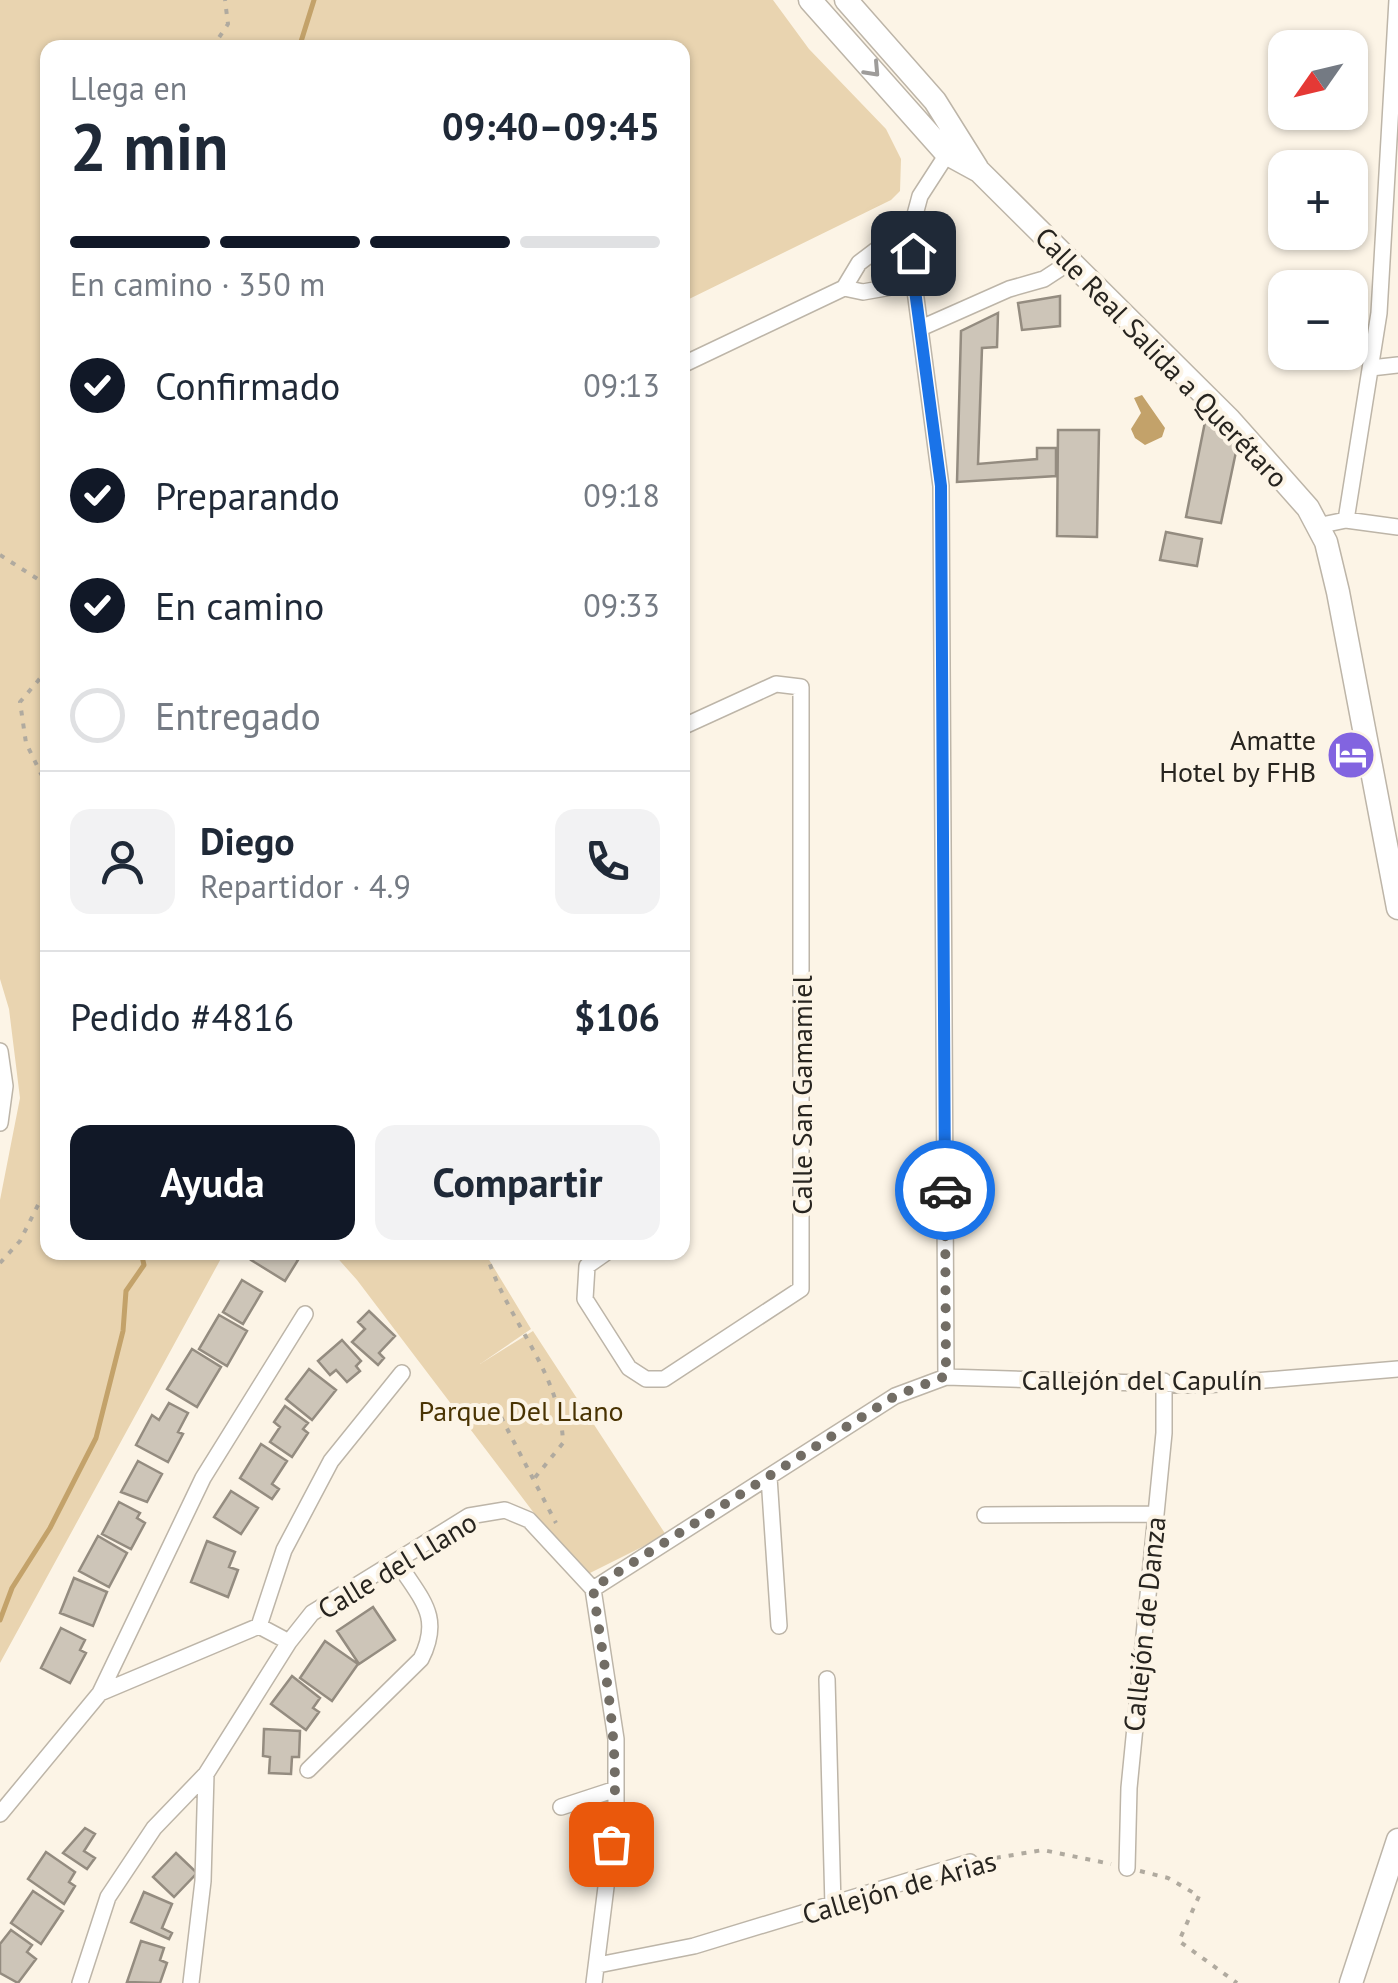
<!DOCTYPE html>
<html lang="es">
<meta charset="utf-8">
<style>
:root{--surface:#fff;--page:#f2f2f3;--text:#1f2937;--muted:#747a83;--line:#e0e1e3;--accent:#111827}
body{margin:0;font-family:"PT Sans",sans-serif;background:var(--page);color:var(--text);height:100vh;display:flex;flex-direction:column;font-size:38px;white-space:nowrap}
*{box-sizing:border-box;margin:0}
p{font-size:32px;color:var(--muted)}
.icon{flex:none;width:55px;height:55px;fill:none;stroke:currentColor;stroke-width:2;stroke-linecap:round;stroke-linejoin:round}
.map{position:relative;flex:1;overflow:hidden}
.drawer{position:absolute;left:40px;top:40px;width:650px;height:1220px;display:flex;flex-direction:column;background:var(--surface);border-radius:20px;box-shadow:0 2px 8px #0004}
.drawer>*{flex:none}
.needle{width:65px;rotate:236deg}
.buttons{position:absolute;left:1268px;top:30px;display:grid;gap:20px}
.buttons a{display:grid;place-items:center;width:100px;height:100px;border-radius:20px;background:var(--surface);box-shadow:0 2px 8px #0004;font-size:50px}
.pin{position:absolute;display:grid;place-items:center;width:85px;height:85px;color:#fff;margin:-42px;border-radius:20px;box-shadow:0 5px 15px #0006}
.courier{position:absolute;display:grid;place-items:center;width:100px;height:100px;margin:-50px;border:8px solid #1a73e8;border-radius:50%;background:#fff;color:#222;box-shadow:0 2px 12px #0007}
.summary em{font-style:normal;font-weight:800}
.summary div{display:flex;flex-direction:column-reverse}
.summary{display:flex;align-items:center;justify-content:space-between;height:170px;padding:0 30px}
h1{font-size:65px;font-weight:800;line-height:75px}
.bar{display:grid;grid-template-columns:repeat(4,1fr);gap:15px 10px;align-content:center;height:120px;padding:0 30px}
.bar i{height:12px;border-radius:8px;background:var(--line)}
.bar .selected{background:var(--accent)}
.bar p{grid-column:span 4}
.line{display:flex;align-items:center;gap:25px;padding:0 30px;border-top:2px solid var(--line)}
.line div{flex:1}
.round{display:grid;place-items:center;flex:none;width:105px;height:105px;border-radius:20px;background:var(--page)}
ol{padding:0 30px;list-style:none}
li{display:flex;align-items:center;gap:30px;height:110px}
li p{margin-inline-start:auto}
li .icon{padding:10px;border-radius:50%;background:var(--accent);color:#fff;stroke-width:4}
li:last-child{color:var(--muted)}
li i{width:55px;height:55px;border:5px solid var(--line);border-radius:50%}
.primary-button{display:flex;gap:20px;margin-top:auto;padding:20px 30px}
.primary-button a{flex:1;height:115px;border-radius:20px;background:var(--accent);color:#fff;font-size:40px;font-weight:800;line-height:115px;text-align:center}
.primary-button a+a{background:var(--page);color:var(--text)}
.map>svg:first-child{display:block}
</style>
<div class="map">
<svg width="1398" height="1983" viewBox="0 0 1398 1983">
<rect width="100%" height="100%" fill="#fcf4e6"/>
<path fill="#e9d4b0" d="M0,0H773L809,49L886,129L901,159L900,191L891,200L683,302L682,48H48V1252L224,1253L0,1663V1200L20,1098L9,1009L0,979Z
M333,1253H491L488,1258L531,1329L480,1364L533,1331L666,1535L588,1574L540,1521L357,1280Z"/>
<path fill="#c3a26a" d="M1142,395L1165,428L1162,437L1145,445L1135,438L1131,429L1141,413L1134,398Z"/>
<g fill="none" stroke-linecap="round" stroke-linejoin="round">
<path stroke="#c3a26a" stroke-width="5" d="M299,48L314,0
M0,1620L12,1588L50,1528L96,1438L123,1331L126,1291L144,1265L141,1252"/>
</g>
<path fill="#cdc5b8" stroke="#948c80" stroke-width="2.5" d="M1060,296V326L1022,330L1018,303Z
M998,313L997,347L982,348L978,464L1037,459V448H1056V476L957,482L961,331Z
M1206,417L1237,447L1221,523L1186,517Z
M1058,430H1099L1097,537L1057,536Z
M1166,532L1202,539L1197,566L1160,560Z
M255,1252H294L292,1257L298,1260L285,1281L251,1260Z
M242,1280L262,1292L243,1324L223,1312Z
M369,1311L395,1336L379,1353L384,1358L378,1365L352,1342L365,1329L358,1322Z
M219,1315L247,1331L227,1366L199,1349Z
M342,1340L361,1361L356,1366L360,1371L347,1382L336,1370L330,1375L318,1361Z
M192,1349L221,1367L197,1407L167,1389Z
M309,1369L336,1390L312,1420L286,1399Z
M169,1403L188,1413L178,1432L183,1434L168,1462L136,1445L152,1415L159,1420Z
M285,1406L308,1423L303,1429L308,1433L292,1457L270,1442L280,1427L274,1422Z
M261,1444L287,1461L272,1484L279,1489L272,1499L240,1478Z
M138,1461L162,1474L147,1502L121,1492Z
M231,1491L258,1508L241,1534L214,1517Z
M119,1502L140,1513L137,1518L145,1523L131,1549L102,1534Z
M98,1536L127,1553L109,1587L79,1571Z
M207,1541L235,1552L229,1567L238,1570L228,1597L191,1582Z
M74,1578L107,1592L93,1626L60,1613Z
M373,1607L395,1640L359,1664L337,1631Z
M61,1628L85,1640L80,1650L86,1653L70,1683L41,1668Z
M325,1641L358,1664L332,1701L300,1678Z
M292,1676L320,1698L313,1708L319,1712L306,1730L271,1704Z
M264,1729L300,1731L299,1757H292L291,1774L269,1773L270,1757L263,1756Z
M85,1828L95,1834L84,1851L95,1858L87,1869L63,1853Z
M46,1852L75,1872L69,1882L75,1886L64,1904L28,1879Z
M176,1853L197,1873L174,1897L153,1877Z
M33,1891L63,1911L41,1944L11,1923Z
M144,1892L172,1904L162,1928L172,1933L169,1939L131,1922Z
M11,1930L32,1945L27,1952L36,1959L18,1983L0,1973V1944Z
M141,1941L164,1948L160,1960L167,1963L160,1983L127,1982Z"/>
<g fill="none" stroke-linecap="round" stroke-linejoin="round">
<g stroke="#bdb5a8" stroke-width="18">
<path id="street" d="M844,288L863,292L914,283
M921,328L1009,289L1044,279L1070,262
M682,365L844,288L859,263L913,222
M1371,368L1398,365
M1346,520L1379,313L1397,0
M1317,526L1346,520L1398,527
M0,1051L5,1086L0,1123
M607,1252L587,1266L585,1299L629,1368L646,1379H664L801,1289V687L776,684L682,727
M946,1377L941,486L914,283L913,222L920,196L951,148
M769,1477L779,1626
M985,1515L1155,1514
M593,1589L895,1396L946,1377L1206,1385L1398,1369
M593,1589L616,1739V1807L594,1983
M259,1626L284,1550L331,1461L402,1373
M827,1679L833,1906
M100,1693L203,1478L305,1314
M308,1770L421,1659C443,1615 420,1599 397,1561
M561,1807L616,1789
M0,1814L100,1693L259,1626L289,1642
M1127,1868L1129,1788L1164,1433V1381
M598,1965L694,1946L970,1862
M80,1983L108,1897L154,1828L206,1774L289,1642L312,1613L469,1516L505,1510L529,1520L593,1589
M191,1983L203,1881L206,1774"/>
</g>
<g stroke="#bdb5a8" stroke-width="25">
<path id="secondary" d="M810,0L946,153L979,171L1229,419L1308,508L1326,542L1338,592L1398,908
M846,0L935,101L977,168
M1351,1983L1398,1840"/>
</g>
<path stroke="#b0aa9f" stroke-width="4" stroke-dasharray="5 8" stroke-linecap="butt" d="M212,48L228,24L225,0
M0,555L44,583
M48,578L44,583L48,621
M48,669L20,702L26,743L48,788
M486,1252C505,1319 561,1371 563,1443L533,1480
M0,1263L20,1241L48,1185
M501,1417L556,1523
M983,1860L1043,1850L1111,1864
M1140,1871L1168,1878L1199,1896L1179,1941L1237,1983"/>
<use href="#street" stroke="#fff" stroke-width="15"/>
<use href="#secondary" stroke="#fff" stroke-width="22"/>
</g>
<defs><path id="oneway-chevron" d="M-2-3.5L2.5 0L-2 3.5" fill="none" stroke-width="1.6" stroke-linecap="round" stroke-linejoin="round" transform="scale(2.5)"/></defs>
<use stroke="#9e9c9a" href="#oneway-chevron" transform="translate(873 70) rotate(47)"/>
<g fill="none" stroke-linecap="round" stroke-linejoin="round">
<path stroke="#726d65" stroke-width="10" stroke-dasharray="0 18" d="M611,1844C623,1757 605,1674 593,1588L895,1396L946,1376L945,1190"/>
<path stroke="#1a73e8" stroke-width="12" d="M913,253L914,283L941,486L945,1190"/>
</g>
<defs>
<g id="hotel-disc" transform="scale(2.5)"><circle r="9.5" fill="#8264e0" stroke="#fcf4e6"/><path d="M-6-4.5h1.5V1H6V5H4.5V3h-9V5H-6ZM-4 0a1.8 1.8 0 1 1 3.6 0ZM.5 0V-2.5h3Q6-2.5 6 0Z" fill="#fff"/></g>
</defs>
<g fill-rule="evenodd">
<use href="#hotel-disc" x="1351" y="755"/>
</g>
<g text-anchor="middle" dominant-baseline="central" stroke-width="8" stroke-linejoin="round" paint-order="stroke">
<g font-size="28" fill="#27241f" stroke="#fcf4e6">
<text transform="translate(1162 357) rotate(46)">Calle Real Salida a Querétaro</text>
<text transform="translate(801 1095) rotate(-90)">Calle San Gamamiel</text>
<text x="1142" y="1379">Callejón del Capulín</text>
<text transform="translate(397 1565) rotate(-31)">Calle del Llano</text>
<text transform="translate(1144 1624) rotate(-84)">Callejón de Danza</text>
<text transform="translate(899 1887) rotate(-16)">Callejón de Arias</text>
</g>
<g font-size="28" fill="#27241f" stroke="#fcf4e6" text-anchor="end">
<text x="1316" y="739">Amatte<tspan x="1316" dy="32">Hotel by FHB</tspan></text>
</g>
<g font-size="28" fill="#493302" stroke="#fcf4e6">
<text x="521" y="1410">Parque Del Llano</text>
</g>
</g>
</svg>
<div class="buttons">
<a><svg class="needle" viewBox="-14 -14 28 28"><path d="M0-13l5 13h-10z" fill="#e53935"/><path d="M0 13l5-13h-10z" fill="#747a83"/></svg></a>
<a>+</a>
<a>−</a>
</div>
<div class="pin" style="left:611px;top:1844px;background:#ea580c"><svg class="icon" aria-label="bag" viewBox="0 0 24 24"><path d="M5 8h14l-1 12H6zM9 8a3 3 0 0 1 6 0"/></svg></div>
<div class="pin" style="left:913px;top:253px;background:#1f2937"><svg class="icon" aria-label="home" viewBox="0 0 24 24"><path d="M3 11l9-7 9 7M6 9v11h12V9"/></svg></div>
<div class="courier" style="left:945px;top:1190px"><svg class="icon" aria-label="car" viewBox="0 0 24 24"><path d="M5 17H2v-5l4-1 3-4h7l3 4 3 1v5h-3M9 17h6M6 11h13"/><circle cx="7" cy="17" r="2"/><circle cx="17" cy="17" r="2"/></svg></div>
<section class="drawer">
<div class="summary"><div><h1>2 min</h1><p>Llega en</p></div><em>09:40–09:45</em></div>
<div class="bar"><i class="selected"></i><i class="selected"></i><i class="selected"></i><i></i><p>En camino · 350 m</p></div>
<ol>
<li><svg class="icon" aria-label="check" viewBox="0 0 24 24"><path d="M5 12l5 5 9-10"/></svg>Confirmado<p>09:13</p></li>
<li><svg class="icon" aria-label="check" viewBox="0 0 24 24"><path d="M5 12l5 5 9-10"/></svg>Preparando<p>09:18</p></li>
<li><svg class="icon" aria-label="check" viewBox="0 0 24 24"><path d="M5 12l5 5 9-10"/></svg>En camino<p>09:33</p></li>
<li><i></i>Entregado</li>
</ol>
<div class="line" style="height:180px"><a class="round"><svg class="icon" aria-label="person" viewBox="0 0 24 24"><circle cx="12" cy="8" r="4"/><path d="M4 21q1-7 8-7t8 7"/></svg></a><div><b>Diego</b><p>Repartidor · 4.9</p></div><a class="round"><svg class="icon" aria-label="phone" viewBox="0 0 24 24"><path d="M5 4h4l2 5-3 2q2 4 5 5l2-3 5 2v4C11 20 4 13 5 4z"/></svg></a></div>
<div class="line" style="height:130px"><div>Pedido #4816</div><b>$106</b></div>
<div class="primary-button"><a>Ayuda</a><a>Compartir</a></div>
</section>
</div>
